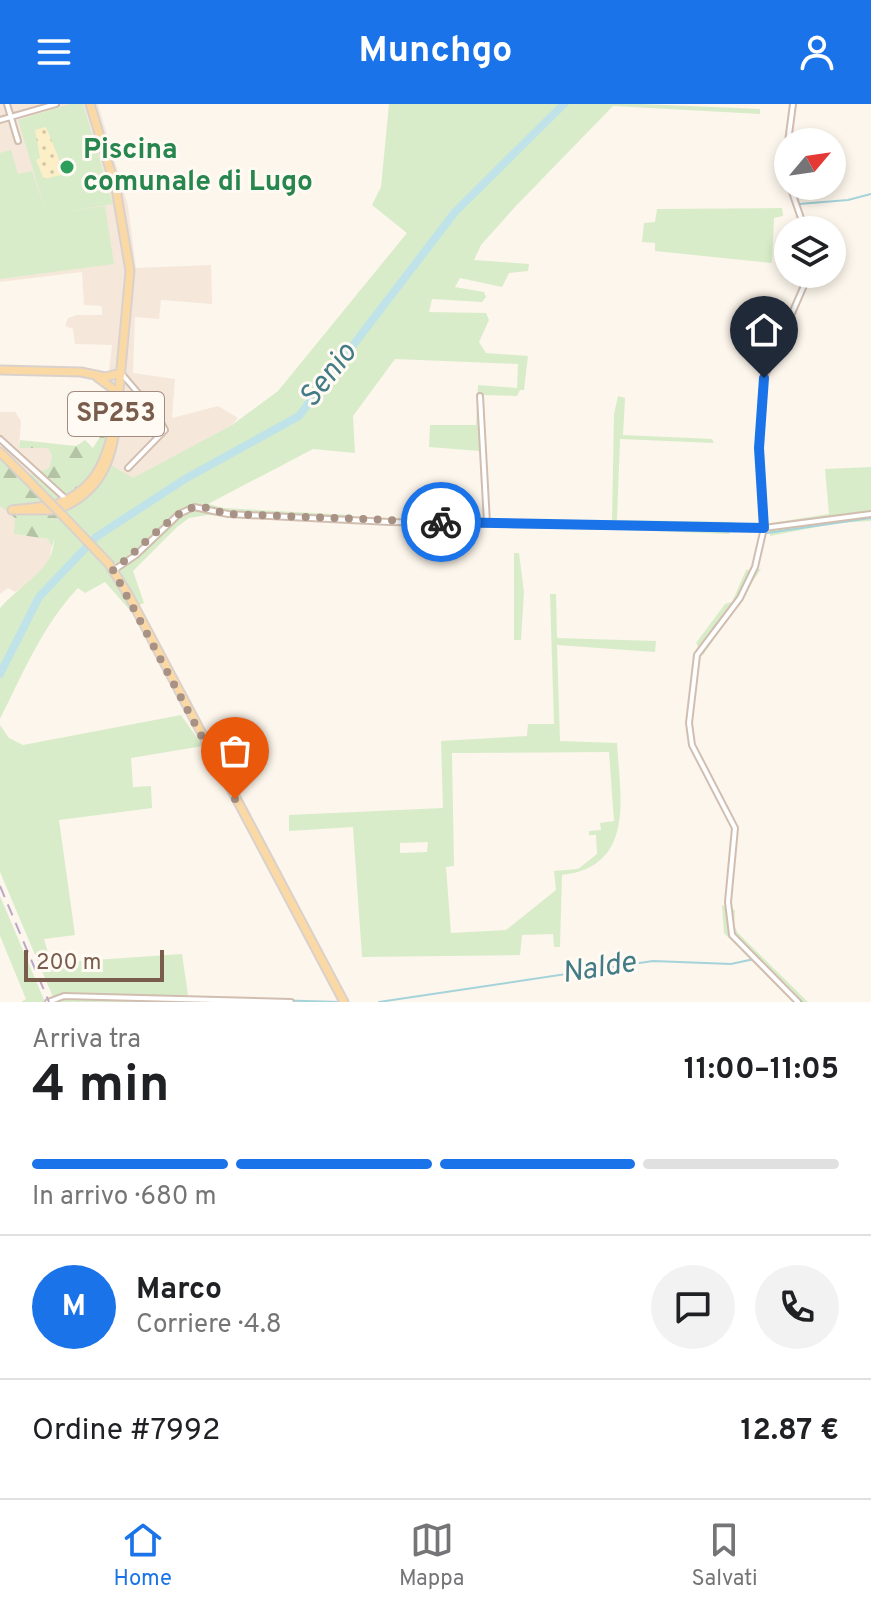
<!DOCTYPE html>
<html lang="it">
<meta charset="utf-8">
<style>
:root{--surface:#fff;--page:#f2f2f2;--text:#202124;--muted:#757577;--line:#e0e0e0;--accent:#1a73e8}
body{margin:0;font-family:Overpass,sans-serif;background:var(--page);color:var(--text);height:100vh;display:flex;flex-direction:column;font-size:30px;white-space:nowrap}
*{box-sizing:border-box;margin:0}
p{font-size:26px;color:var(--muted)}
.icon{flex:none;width:44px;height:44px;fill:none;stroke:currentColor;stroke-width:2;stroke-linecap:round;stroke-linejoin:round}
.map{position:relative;height:898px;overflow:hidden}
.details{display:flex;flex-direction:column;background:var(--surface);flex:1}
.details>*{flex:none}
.needle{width:52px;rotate:61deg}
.controls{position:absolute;left:774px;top:24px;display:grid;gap:16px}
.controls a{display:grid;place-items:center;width:72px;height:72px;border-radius:50%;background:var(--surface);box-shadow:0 4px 12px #0003;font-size:40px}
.scale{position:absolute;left:24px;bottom:20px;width:140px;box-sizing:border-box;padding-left:8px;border:4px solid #7a5c4d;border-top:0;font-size:22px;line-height:28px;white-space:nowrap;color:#7a5c4d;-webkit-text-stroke:6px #fffaf3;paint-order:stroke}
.pin{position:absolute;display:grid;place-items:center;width:68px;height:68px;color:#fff;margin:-82px -34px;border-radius:50% 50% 50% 0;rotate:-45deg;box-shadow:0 0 8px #0007}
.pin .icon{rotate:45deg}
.courier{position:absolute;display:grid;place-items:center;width:80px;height:80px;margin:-40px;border:6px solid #1a73e8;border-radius:50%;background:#fff;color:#222;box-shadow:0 2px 10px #0007}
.headline em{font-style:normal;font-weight:700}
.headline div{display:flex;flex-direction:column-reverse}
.headline{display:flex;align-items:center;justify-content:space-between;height:136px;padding:0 32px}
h1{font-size:52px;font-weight:700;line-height:60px}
.bar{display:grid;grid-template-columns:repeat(4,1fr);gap:12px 8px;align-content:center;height:96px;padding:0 32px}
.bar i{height:10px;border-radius:6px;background:var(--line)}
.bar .on{background:var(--accent)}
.bar p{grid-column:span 4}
.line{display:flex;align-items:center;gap:20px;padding:0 32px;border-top:2px solid var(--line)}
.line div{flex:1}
.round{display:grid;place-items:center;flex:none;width:84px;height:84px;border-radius:42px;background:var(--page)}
header{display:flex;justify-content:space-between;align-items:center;height:104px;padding:0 32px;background:var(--accent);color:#fff;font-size:36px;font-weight:700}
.dock{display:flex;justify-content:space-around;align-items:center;height:112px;border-top:2px solid var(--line);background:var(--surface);font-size:22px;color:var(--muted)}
.dock a{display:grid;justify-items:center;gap:4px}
.dock .on{color:var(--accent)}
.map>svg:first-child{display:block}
</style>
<header><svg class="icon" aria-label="menu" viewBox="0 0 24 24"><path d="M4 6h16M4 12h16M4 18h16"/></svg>Munchgo<svg class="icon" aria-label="person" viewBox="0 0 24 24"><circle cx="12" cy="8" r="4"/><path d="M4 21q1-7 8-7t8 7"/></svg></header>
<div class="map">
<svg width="871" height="898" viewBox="0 0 871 898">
<defs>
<pattern id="forest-firs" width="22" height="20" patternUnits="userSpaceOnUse" patternTransform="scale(2)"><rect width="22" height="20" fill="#d8ecc9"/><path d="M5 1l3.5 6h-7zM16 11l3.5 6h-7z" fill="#b4c2a5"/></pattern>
<pattern id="sand-dots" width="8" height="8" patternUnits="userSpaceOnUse" patternTransform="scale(2)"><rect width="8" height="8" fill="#fcefc7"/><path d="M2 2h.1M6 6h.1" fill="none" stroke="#d1c5a4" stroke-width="1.8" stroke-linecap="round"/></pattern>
</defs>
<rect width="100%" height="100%" fill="#fdf6ec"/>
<path fill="#f5e8da" d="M0,0H98L128,102L136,164L211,161L212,200L161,196L159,215L135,213L133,269L175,275L172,314L218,302L238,314L232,321L133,375L111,361L108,337L113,296L107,285L112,241L75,240L73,225L65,222L68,214L77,211H102V202L84,201L82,168L0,178Z
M0,308H15L21,317L19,343L48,344L52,352L49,364L30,370L0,352Z
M0,402L15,414V430L48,435L52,443L49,458L33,475L15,488L8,484L0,490Z"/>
<path fill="#d8ecc9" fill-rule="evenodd" d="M70,0H83L113,100L51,110L105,102L114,160L0,175V49L11,46L18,70L32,67L47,112L18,16Z
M389,0H642L760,5V10L613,2L514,104L481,141L474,156L529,160L528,167L509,169L502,183L460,174L455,183L484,188L486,193L482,198L432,195L429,208L486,209L489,216L479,238L486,249L528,252L524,286H520L517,292L483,291L486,355L481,354L480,347L429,343L430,321H476L478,281L517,284L518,260L395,255L353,312L355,349L313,345L208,400L224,404L351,411V419L207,411L189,414L177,423L133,467L144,499L129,505L105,478L85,489L78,484C43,521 23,569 0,615V504C35,466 72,460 44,400L108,337L116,349L111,361L133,374L232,321L278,287L407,129L372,101L381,83Z
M782,104L783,112L774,114L772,159L655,147V139L642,138L644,119L655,118L657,105Z
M618,292L625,294L623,331L712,335L714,339L620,335L617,416L734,418L729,430L548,423L549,417L612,416L614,310Z
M871,363V417L837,419L770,432L771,419L829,410L825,365Z
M483,413L482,424H415L410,415Z
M514,449H519L524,488L521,536H514Z
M761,465L703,551L696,539L725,500L732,498L746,466Z
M550,490H556L557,534L656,537L655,548L557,541L560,637L617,639C620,692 636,763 562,771L560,843H554L553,830L522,831L520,851L362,853L353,723L289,727V711L443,704L441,637L527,632L528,620H554ZM609,648L614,717L600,719L601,726L589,727V731H596L597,750L578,765L554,767L556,786L506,826L451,829L446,763L454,762L452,649ZM428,738L427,748L400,749V739Z
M181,611L203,642L131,654L133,683L151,682L152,704L59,716L75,831L44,835L51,859L182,850L189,898H55L0,768V621L9,634L23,641Z
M0,792L45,898H21L26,895L0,832Z
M722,801L735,806L734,822L738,829L808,898H793L724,829Z"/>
<path fill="url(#forest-firs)" d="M101,331L108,334C101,373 80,388 45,400L62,418L56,425L52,443L48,435L14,430L15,414L0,402V352L30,370L49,364L52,352L48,344H19L20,336L76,342L85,336L93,344Z"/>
<path fill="url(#sand-dots)" d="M46,23L65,70L44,75L36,56L40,54L35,26Z"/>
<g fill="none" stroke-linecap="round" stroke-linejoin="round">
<path stroke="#a5d3da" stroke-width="2" d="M799,100L848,96L871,90
M767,429L871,414
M759,856L802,898
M93,891L340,898
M379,898L653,857L731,860L754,855"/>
<path stroke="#bfe3e8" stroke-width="8" d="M0,570L39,493L96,433L185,375L299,312L455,108L564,0"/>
<g stroke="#d1beb0" stroke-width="8">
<path id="street" d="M7,0L18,37
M0,16L56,0
M788,38L793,0
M788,42V67
M790,82L805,126
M121,269L157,311L165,326L128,364
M480,292L487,419
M0,335L66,395
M114,466L136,451L179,410L194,403L228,410L390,418L764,424L871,410
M48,898L64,892L291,898
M798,898L732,831L728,798L735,724L692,641L689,619L697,551L740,494L755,463L764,424L759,344L764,274L809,170"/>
</g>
<g stroke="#dad1cd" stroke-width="11">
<path id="primary" d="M90,0L116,85L130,167L117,308
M0,266L81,268L105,273L121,269
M97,273L112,284L118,295
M0,348L28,376
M59,399C101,383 108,348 117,308C114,350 104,385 63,403
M47,402L12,406H51
M69,418L109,460L129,492L344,898"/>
</g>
<use href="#street" stroke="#fff" stroke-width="4"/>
<use href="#primary" stroke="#fbd9a5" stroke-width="7"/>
<path stroke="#b9a8c9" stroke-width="2" stroke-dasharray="12 8" stroke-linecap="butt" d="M0,782L49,898"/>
<g stroke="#dad1cd" stroke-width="11" stroke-linecap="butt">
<path id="primary-bridge" d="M28,376L69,418"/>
</g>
<use href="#primary-bridge" stroke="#fbd9a5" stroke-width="7"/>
</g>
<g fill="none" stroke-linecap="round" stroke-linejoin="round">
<path stroke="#a89285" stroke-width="8" stroke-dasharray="0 14.4" d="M235,695L113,466C135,451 173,406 196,403C206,402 218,408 228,410L441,418"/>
<path stroke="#1a73e8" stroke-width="10" d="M441,418L764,424L759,344L764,274"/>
</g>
<circle fill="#2e9e5b" stroke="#fffaf3" stroke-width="3" cx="67" cy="63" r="8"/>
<g text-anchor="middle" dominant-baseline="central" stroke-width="6" stroke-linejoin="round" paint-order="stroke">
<rect fill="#fffaf3" stroke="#a28b7f" stroke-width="2" x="68" y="288" width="96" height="44" rx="6"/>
<g font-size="26" font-weight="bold" fill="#7a5c4d">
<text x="116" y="310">SP253</text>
</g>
<g font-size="28" font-weight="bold" fill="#27864d" stroke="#fffaf3" text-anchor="start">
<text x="83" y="47">Piscina<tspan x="83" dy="32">comunale di Lugo</tspan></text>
</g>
<g font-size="30" font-style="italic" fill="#437c86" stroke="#fffaf3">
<text transform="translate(329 272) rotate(-52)">Senio</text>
<text transform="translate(599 865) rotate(-9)">Nalde</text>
</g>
</g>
</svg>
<div class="controls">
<a><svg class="needle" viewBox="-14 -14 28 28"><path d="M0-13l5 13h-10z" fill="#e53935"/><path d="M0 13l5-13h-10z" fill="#757577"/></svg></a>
<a><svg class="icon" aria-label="layers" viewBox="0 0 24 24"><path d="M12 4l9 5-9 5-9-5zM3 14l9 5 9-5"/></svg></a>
</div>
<div class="scale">200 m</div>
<div class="pin" style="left:235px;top:695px;background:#ea580c"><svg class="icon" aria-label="bag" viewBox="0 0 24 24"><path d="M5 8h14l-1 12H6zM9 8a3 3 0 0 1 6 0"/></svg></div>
<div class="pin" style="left:764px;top:274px;background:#1f2937"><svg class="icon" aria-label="home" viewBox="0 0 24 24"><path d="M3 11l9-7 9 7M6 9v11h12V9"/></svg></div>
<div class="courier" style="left:441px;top:418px"><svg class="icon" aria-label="bike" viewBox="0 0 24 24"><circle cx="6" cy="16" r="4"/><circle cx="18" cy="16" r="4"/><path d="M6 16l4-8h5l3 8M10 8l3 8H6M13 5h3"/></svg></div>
</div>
<section class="details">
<div class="headline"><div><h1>4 min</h1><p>Arriva tra</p></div><em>11:00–11:05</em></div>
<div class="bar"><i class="on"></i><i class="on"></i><i class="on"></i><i></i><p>In arrivo · 680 m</p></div>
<div class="line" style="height:144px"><b class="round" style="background:var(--accent);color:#fff">M</b><div><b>Marco</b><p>Corriere · 4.8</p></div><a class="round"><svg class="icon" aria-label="chat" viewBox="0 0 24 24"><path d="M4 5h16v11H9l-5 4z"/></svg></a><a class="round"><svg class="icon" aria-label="phone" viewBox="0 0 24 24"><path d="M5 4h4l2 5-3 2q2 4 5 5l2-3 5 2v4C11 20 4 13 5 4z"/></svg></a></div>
<div class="line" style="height:104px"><div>Ordine #7992</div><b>12.87 €</b></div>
</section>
<nav class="dock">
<a class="on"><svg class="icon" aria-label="home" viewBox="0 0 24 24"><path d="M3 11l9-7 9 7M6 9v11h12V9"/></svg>Home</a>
<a><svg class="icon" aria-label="map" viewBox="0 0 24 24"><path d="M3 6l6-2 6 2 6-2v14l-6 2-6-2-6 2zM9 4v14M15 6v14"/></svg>Mappa</a>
<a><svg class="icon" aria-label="saved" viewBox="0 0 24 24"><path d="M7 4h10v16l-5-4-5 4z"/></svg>Salvati</a>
</nav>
